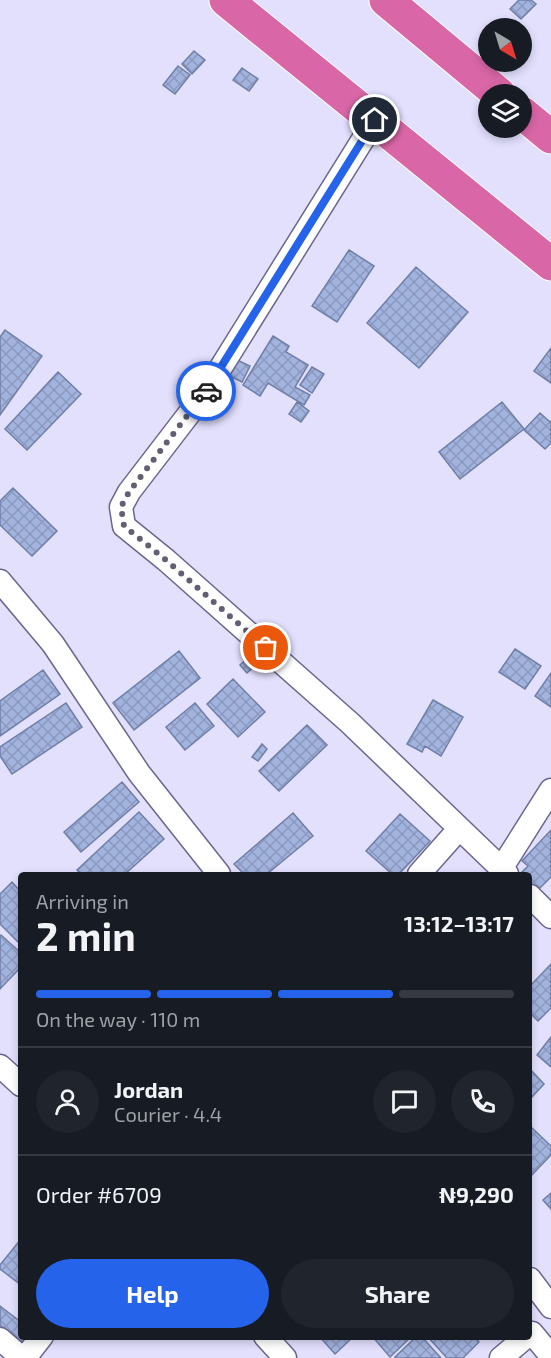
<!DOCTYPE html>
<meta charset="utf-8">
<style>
:root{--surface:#171b24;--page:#20242c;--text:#f1f3f6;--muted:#9ea1a6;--line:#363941;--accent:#2563eb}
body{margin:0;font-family:"Exo 2",sans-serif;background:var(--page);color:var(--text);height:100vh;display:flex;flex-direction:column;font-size:22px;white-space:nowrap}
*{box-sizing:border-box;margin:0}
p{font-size:20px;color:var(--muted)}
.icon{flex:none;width:33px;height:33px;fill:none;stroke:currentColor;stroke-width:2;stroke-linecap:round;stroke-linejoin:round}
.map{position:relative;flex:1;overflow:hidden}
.sheet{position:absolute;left:18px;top:872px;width:514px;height:468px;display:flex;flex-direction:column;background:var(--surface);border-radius:6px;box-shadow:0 3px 9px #0003}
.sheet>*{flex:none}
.needle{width:39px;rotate:142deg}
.buttons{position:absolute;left:478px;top:18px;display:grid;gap:12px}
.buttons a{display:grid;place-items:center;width:54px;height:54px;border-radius:50%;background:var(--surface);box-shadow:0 3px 9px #0003;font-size:30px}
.pin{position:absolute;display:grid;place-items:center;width:51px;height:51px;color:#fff;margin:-26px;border:3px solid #fff;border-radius:50%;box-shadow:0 2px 6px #0007}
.courier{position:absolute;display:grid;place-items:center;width:60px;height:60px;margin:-30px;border:4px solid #2563eb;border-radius:50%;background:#fff;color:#222;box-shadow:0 2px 8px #0007}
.headline em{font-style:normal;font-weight:700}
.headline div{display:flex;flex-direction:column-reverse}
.headline{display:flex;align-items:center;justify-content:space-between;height:102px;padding:0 18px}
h1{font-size:39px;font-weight:700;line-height:45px}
.bar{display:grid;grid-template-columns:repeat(4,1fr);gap:9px 6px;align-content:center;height:72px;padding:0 18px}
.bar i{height:8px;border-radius:4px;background:var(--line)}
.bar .active{background:var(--accent)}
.bar p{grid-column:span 4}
.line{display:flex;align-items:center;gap:15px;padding:0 18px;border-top:2px solid var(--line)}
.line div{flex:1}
.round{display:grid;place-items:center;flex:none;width:63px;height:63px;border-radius:32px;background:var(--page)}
.primary-button{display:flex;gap:12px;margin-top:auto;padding:12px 18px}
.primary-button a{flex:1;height:69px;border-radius:36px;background:var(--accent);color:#fff;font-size:24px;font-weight:700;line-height:69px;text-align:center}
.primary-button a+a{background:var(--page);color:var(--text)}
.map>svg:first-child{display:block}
</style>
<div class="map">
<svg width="551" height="1358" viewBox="0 0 551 1358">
<defs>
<pattern id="building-cross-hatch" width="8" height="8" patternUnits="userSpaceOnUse" patternTransform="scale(1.5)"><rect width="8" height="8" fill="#a2b3de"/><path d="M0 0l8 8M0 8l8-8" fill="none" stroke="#8b99be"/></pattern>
</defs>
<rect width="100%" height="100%" fill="#e2e0fd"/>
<path fill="url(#building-cross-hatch)" stroke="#6f7fa7" stroke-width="1.5" d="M519,0H531L536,4L521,19L510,9Z
M194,51L205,60L192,74L182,64Z
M178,66L190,75L175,94L163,85Z
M242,68L258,79L249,91L233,80Z
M349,250L374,266L337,322L312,306Z
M416,267L468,312L419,368L367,323Z
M5,330L42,356L0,415V337Z
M273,336L289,346L286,352L308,365L295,387L310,395L304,405L268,383L260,396L243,385Z
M551,348V383L534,371Z
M235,359L250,366L242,382L228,375Z
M312,367L324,374L312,393L300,385Z
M58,372L81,394L27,450L5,429Z
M297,402L309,411L301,422L289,414Z
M502,402L524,429L460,479L439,452Z
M540,413L550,422L551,421V443L545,449L524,430Z
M13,488L57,531L32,556L0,525V501Z
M515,649L541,666L525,689L499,672Z
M179,651L200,678L134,730L113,703Z
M252,654L259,662L247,673L240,665Z
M43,670L60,694L0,736V701Z
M551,673V707L535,696Z
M233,679L265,712L238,737L207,704Z
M433,700L463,717L441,756L425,746L422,752L407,744Z
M66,703L82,727L12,774L0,756V747Z
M195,703L214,726L185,750L166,727Z
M307,725L327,745L279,791L259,771Z
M262,744L267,749L258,761L252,757Z
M122,782L139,802L81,852L64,832Z
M139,812L164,839L125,874H81L77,870Z
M293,813L313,836L267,874H244L234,864Z
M400,814L430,841L399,874H392L366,851Z
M551,830V877L537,891L530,883V874H520L528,866L522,861Z
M12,882L21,892V945L0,924V894Z
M1,935L21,953V967L0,989V936Z
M551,964V1008L538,1021L530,1013V986Z
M551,1037V1067L537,1055Z
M530,1069L544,1084L530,1099Z
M531,1127L551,1146V1155L530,1177V1128Z
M551,1193V1209L543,1200Z
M21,1239V1285L0,1269V1265Z
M0,1306L21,1322V1336H25L21,1341L0,1325Z
M319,1336H354L335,1354Z
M372,1336H412L390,1357Z
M417,1336H421L441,1358H396L395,1357Z
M427,1336H475L479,1342L463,1358H447Z"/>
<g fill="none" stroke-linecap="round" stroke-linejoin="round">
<g stroke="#6a6690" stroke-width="25">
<path id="street" d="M375,120L205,393L129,492L121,507L124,526L166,560L350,723L507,874
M0,581L53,644L139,773L219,874
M501,869L551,790
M419,874L459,829
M530,896L551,917
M0,1066L21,1085
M530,1279L551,1307
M532,1333L551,1356
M265,1336L285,1358
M0,1339L22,1358
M25,1358L42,1336
M501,1358L527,1336"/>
</g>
<g stroke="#fff" stroke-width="35">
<path id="highway" d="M226,0L551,264
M386,0L499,94
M522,113L551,137"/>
</g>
<use href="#street" stroke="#fff" stroke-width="22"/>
<use href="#highway" stroke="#d966a6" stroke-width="33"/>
</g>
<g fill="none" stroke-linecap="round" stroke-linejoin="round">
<path stroke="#605f73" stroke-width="6" stroke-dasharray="0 10.8" d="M206,391L129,492L121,507L124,526L166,560L266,648"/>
<path stroke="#2563eb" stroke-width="8" d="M206,391L375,120"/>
</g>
</svg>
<div class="buttons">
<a><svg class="needle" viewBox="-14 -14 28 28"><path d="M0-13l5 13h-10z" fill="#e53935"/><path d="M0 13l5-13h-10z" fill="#9ea1a6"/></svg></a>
<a><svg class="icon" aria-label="layers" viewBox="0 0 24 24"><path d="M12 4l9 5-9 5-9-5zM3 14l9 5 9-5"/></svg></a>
</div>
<div class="pin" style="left:266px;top:648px;background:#ea580c"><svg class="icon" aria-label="bag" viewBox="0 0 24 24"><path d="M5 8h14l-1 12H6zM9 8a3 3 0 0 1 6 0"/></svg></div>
<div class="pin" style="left:375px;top:120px;background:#1f2937"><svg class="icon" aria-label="home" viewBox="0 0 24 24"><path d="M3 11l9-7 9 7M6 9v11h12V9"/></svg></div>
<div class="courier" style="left:206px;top:391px"><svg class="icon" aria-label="car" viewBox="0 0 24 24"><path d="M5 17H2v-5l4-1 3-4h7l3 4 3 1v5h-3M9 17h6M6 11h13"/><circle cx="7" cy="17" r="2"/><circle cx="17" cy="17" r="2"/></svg></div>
<section class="sheet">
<div class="headline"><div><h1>2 min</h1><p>Arriving in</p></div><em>13:12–13:17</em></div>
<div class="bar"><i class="active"></i><i class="active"></i><i class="active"></i><i></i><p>On the way · 110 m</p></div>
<div class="line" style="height:108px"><a class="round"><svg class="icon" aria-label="person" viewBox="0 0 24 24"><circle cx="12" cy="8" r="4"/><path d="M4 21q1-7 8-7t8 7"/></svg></a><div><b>Jordan</b><p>Courier · 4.4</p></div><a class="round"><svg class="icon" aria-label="chat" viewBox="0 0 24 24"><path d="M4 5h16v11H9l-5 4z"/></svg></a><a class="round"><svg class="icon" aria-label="phone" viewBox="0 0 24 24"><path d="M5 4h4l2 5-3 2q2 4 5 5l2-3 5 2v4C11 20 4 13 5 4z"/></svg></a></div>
<div class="line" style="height:78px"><div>Order #6709</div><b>₦9,290</b></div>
<div class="primary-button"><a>Help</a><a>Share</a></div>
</section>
</div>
